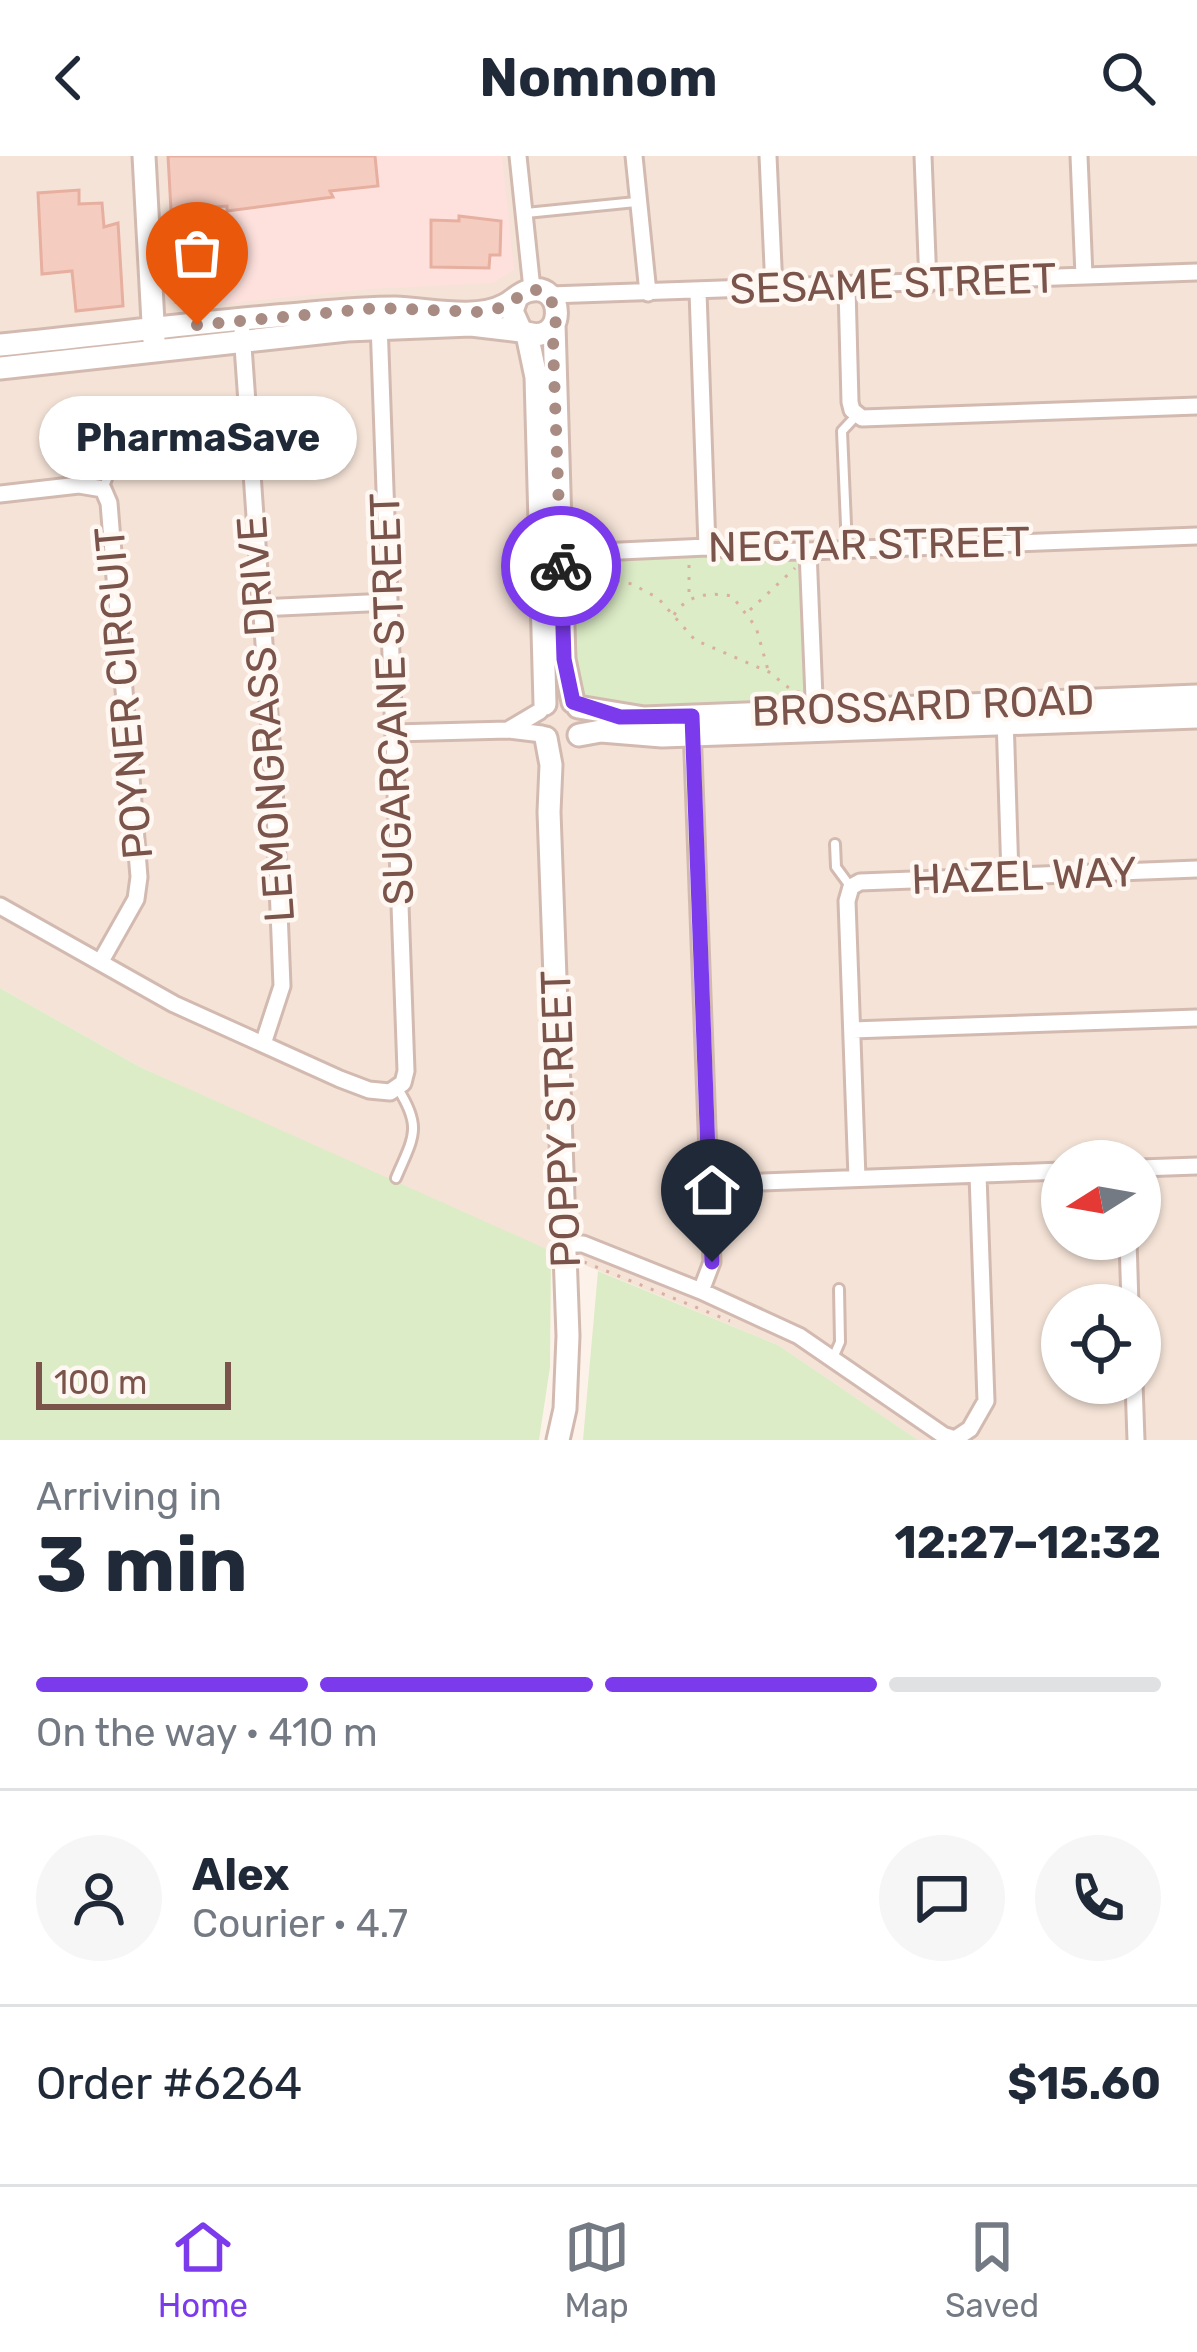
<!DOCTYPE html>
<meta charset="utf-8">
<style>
:root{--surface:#fff;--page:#f6f6f7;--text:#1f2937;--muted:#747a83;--line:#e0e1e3;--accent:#7c3aed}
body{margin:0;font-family:Rubik,sans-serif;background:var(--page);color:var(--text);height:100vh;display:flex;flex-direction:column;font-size:45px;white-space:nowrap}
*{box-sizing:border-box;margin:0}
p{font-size:39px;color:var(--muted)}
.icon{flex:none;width:66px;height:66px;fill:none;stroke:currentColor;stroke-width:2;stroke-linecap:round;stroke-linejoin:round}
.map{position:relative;height:1284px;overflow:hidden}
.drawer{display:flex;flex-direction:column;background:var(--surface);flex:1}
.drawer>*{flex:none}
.needle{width:78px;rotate:259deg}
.buttons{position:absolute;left:1041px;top:984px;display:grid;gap:24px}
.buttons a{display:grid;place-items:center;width:120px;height:120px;border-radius:50%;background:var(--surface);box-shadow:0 3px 9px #0004;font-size:60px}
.scale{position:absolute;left:36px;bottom:30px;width:195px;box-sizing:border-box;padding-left:12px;border:6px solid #7a544b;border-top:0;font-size:33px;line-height:42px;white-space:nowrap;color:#7a544b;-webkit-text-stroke:9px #fff7f1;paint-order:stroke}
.pin{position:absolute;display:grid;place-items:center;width:102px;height:102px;color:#fff;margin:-123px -51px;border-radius:50% 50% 50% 0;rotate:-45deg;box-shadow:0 0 12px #0007}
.pin .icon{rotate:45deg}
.courier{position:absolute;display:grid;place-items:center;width:120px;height:120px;margin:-60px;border:9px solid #7c3aed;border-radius:50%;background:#fff;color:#222;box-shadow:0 3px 15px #0007}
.bubble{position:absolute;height:84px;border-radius:42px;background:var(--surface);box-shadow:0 3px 9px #0004;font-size:39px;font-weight:700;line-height:84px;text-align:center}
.overview em{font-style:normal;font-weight:700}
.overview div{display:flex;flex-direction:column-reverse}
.overview{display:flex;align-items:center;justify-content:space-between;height:204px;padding:0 36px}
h1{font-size:78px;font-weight:700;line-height:90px}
.bar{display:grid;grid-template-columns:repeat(4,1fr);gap:18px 12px;align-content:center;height:144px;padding:0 36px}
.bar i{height:15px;border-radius:9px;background:var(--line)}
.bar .active{background:var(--accent)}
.bar p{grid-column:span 4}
.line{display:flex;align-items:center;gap:30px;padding:0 36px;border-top:3px solid var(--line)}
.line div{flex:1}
.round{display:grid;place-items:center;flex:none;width:126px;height:126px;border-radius:63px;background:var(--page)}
header{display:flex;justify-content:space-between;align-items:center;height:156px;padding:0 36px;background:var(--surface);font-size:54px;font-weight:700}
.tab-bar{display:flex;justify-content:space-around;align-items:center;height:168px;border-top:3px solid var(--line);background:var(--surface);font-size:33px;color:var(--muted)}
.tab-bar a{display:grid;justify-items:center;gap:6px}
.tab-bar .active{color:var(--accent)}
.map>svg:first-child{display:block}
</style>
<header><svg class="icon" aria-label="back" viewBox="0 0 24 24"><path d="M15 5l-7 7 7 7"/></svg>Nomnom<svg class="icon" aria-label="search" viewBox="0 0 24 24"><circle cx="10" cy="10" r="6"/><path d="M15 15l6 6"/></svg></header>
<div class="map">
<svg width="1197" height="1284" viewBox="0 0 1197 1284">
<rect width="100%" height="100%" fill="#fdf2e9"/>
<path fill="#f5e3d7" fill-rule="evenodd" d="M0,0H1197V1284H918L778,1189L481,1066L140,911L0,832ZM1062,1005H1140V1083H1062ZM1062,1149H1140V1227H1062Z"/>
<path fill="#fee1dd" d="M167,0H502L514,114L493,127L370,133L181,152L175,147Z"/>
<path fill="#dcecc6" d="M727,399L750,403L792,401L802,412L808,537L799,547L652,558L583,544L567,501L574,493L571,407L584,404Z
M0,832L140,911L551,1095L550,1211L539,1284H0Z
M598,1115L778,1189L918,1284H583Z"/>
<path fill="#f4ccc0" stroke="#e7afa0" stroke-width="3" d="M168,0H375L378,30L330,35L333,41L227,55V50L171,54Z
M79,34V48L102,47L104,71L118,67L123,150L76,155L72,115L42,118L38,37Z
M459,60L501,65L500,99H490L489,112L431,111V64L459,65Z
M213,87L218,142L176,146L173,88L184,93Z"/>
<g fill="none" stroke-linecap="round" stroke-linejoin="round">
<g stroke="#d3bab1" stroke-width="14">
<path id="service" d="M526,57L636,46
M103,333L107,323L105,295
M847,392L842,275L856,260
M835,688L836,711L850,730
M396,1022C413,982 423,972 398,933
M833,1202L840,1186L839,1133"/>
</g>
<g stroke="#d3bab1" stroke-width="21">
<path id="minor" d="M518,0L532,133
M634,0L648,137
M768,0L774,133
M923,0L928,128
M1079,0L1084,120
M847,131L850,246L852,254L862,262L1197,250
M698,136L707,391
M550,139L1197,116
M242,176L274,629L282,830L263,888
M0,338L79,329L103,333L109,347L139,721L136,743L101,805
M808,395L815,566
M556,398L707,391L754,396L808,395L1197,380
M259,452L389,446
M1005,561L1010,720
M692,571L712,1106L701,1135
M508,574L540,555
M394,577L508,574L542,578
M0,750L174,848L340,923L369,934L390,936L403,927L406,915L379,167
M852,874L1197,862
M1140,1012L1197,1010
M857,1022L847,745L851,731L860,726L1197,713
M710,1028L1062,1015
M1128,1083L1130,1149
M566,1088H583L701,1135L799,1180L943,1279L955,1283L970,1273L986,1245L978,1019
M1134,1227L1136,1284"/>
</g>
<g stroke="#d3bab1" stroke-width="27">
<path id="tertiary" d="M144,0L154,185
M554,168L564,503L573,546
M527,178L536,221L545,548
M0,189C92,180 184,168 276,160C315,157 355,152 395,152C428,153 476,165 505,149C513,145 520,137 528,135C566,123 568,195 521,175L512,155L517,141
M0,212L347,174L471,169L521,175
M578,551L644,562L1197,540
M579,579L601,575L662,580L1197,561
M546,582L551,609L549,656L568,1180L565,1253L558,1284"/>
</g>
<path stroke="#d9afa2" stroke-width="3" stroke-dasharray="3 9" stroke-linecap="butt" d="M689,409V441
M580,413V424L607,423L632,428L658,442L695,484L769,516L794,536H800
M750,454L795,412
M674,459C687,438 710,436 732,440L756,471L768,514
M584,1106L730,1165"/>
<use href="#service" stroke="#fff" stroke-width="8"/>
<use href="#minor" stroke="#fff" stroke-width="15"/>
<use href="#tertiary" stroke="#fff" stroke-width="21"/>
</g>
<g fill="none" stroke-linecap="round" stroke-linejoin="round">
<path stroke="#a88b82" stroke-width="12" stroke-dasharray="0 21.6" d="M197,169L378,152L480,156L500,152L532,133L545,136L557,154L553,189L561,410"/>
<path stroke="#7c3aed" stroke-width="15" d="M561,410L564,503L573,546L620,561L692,560L712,1106"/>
</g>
<g text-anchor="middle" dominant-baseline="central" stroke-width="9" stroke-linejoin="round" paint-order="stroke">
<g font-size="42" fill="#7a544b" stroke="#fff7f1">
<text transform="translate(893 128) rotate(-2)">SESAME STREET</text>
<text transform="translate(869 389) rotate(-1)">NECTAR STREET</text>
<text transform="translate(124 537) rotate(-95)">POYNER CIRCUIT</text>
<text transform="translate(392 543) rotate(-92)">SUGARCANE STREET</text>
<text transform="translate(923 550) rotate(-2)">BROSSARD ROAD</text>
<text transform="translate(266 563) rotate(-94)">LEMONGRASS DRIVE</text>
<text transform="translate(1024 720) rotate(-2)">HAZEL WAY</text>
<text transform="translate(561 963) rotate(-92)">POPPY STREET</text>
</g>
</g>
</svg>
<div class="buttons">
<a><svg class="needle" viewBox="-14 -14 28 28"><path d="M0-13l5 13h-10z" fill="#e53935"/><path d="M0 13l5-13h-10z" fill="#747a83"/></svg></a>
<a><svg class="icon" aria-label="locate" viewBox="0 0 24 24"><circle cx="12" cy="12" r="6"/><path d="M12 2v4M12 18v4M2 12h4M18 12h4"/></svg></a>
</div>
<div class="scale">100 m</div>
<div class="pin" style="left:197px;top:169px;background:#ea580c"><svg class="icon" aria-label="bag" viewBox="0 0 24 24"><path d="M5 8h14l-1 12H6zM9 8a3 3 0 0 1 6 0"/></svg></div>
<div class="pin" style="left:712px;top:1106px;background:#1f2937"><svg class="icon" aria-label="home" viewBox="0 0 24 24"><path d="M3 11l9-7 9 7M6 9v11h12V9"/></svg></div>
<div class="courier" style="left:561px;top:410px"><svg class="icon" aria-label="bike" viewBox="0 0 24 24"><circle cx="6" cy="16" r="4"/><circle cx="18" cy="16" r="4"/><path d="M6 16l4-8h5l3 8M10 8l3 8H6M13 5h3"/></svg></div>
<div class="bubble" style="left:39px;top:240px;width:318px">PharmaSave</div>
</div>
<section class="drawer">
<div class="overview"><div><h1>3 min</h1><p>Arriving in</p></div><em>12:27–12:32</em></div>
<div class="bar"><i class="active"></i><i class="active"></i><i class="active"></i><i></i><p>On the way · 410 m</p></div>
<div class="line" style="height:216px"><a class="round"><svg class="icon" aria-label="person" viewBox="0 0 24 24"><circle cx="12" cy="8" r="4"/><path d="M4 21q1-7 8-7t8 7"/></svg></a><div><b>Alex</b><p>Courier · 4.7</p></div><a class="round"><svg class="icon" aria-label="chat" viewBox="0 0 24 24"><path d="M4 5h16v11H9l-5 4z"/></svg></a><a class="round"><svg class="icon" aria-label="phone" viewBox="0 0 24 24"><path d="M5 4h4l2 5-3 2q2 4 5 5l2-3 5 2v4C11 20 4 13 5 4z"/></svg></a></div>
<div class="line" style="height:156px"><div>Order #6264</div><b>$15.60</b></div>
</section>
<nav class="tab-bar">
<a class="active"><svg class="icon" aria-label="home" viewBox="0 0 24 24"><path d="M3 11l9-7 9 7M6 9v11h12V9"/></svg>Home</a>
<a><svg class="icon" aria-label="map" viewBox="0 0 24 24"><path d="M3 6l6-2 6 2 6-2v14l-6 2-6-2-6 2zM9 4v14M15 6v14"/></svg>Map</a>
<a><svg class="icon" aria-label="saved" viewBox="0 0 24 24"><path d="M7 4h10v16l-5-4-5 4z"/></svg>Saved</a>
</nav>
